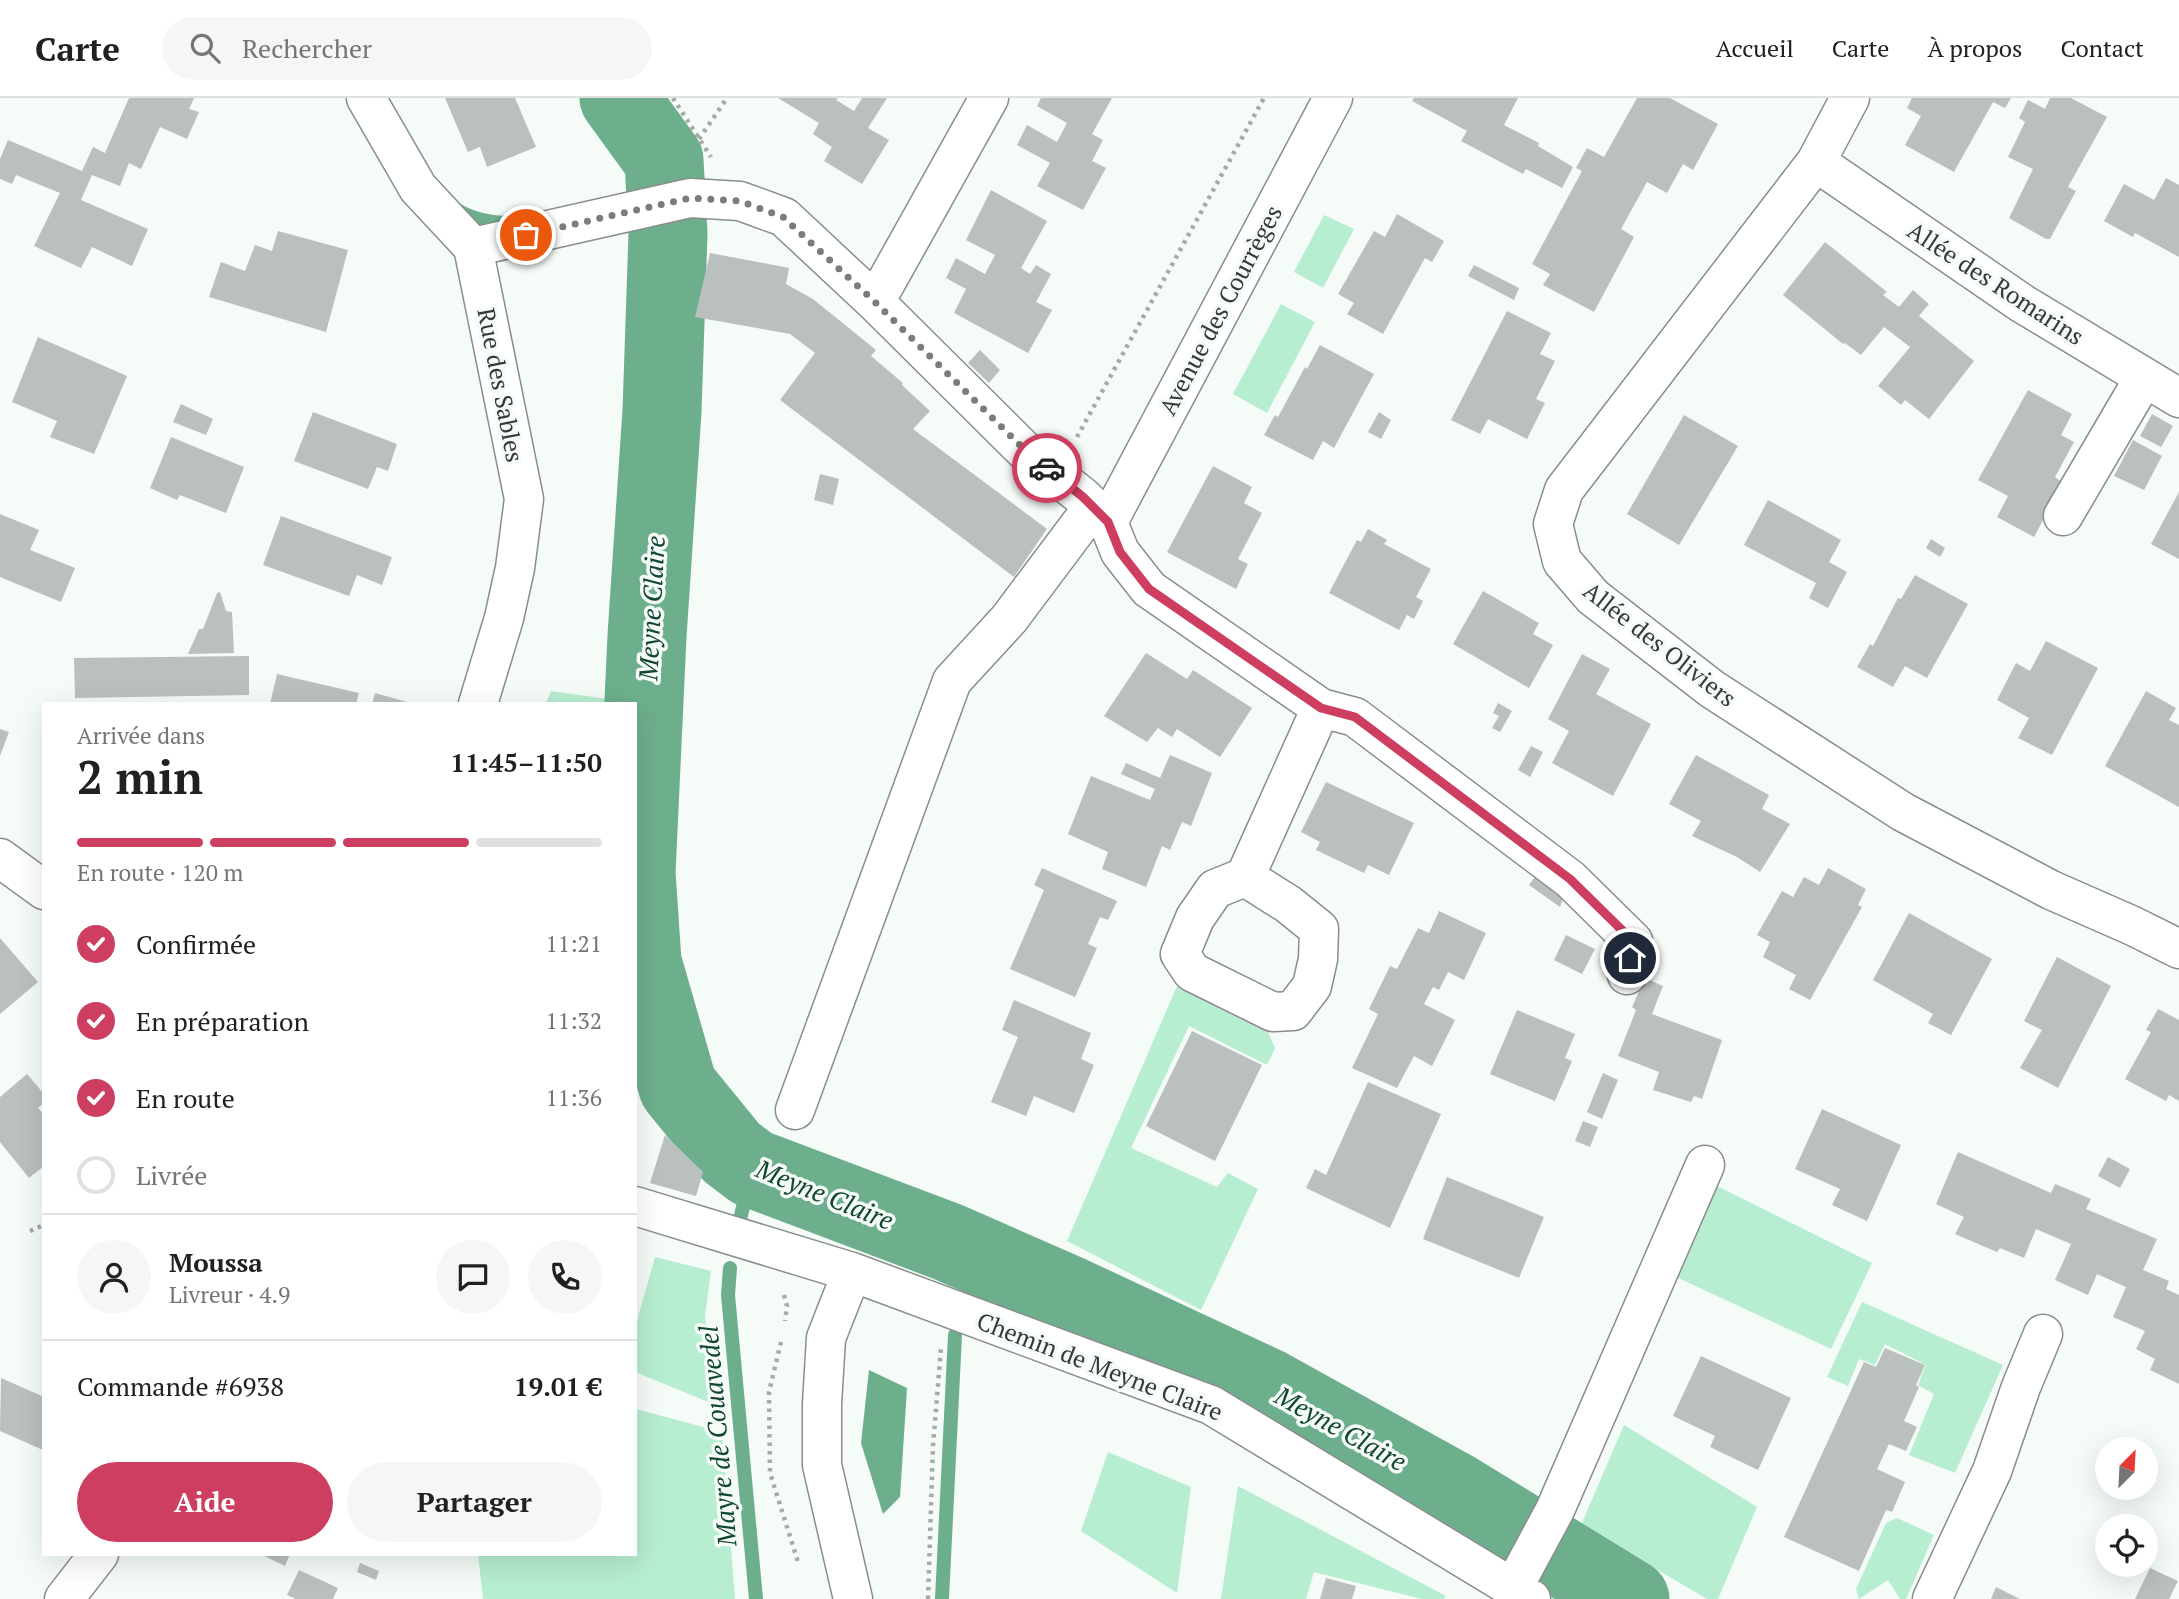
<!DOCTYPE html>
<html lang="fr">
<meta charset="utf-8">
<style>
:root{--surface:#fff;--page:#f6f6f6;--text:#202124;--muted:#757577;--line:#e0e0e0;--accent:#ce3e61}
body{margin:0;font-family:"PT Serif",serif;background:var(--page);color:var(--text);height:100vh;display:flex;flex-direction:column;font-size:26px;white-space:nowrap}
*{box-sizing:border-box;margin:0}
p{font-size:23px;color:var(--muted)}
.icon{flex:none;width:38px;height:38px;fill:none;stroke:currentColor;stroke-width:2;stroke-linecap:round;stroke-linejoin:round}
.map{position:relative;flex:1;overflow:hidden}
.drawer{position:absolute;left:42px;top:604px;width:595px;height:854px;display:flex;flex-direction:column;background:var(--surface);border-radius:0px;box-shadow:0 7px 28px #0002}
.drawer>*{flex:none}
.needle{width:46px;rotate:24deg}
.buttons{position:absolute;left:2095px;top:1339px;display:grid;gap:14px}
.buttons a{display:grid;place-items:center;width:63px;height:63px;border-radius:50%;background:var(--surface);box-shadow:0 7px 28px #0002;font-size:35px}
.pin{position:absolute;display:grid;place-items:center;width:60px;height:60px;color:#fff;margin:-30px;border:4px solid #fff;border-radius:50%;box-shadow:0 2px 7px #0007}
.courier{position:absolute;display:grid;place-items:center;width:70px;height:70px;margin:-35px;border:5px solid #ce3e61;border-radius:50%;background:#fff;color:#222;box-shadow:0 2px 9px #0007}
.head em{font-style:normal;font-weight:700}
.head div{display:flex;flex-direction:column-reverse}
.head{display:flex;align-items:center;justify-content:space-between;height:119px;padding:0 35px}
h1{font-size:46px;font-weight:700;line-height:52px}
.bar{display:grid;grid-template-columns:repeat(4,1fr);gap:10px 7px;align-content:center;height:84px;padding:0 35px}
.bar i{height:9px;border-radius:5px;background:var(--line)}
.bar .active{background:var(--accent)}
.bar p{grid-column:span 4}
.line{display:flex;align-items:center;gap:18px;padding:0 35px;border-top:2px solid var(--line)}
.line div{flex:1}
.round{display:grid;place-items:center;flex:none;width:74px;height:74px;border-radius:37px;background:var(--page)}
ol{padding:0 35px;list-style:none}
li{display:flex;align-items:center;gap:21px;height:77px}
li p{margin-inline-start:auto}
li .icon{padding:7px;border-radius:50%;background:var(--accent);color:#fff;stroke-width:4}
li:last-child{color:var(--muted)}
li i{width:38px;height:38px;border:4px solid var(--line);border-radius:50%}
.primary-button{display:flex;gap:14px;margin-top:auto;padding:14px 35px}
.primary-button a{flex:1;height:80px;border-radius:42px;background:var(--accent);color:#fff;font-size:28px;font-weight:700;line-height:80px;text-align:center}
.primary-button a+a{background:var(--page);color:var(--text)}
header{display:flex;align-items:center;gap:42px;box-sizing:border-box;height:98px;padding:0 35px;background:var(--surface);border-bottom:2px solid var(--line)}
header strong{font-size:33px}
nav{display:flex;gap:38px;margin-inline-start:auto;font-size:24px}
.search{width:490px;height:63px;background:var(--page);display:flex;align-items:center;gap:18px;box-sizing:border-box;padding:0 24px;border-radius:38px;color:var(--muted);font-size:26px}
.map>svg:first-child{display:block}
</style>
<header>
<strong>Carte</strong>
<div class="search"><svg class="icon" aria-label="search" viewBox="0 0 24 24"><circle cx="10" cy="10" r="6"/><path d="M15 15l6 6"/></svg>Rechercher</div>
<nav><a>Accueil</a><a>Carte</a><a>À propos</a><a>Contact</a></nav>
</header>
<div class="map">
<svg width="2179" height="1501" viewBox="0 0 2179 1501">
<rect width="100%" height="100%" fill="#f5fbf7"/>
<path fill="#b7edd0" d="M1324,117L1354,131L1323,190L1294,174Z
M1281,206L1315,224L1267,315L1233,296Z
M551,593L622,603V605H546Z
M1177,888L1266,930L1275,950L1267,967L1189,928L1131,1050L1217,1089L1228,1075L1258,1091L1201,1212L1067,1143Z
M1717,1088L1872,1165L1831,1251L1672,1177L1705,1100Z
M655,1159L711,1173L705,1218L718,1308L635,1274V1230Z
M1862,1204L2003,1267L1955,1375L1909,1357L1934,1296L1918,1287L1926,1267L1885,1246L1875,1267L1859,1261L1848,1288L1827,1279Z
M636,1311L722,1334L735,1501H483L478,1456H635Z
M1624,1327L1757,1409L1718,1501H1707L1581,1427Z
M1108,1354L1191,1389L1177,1495L1081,1433Z
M1238,1388L1446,1498L1443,1501H1422L1314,1474L1306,1501H1221Z
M1897,1420L1934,1437L1906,1501H1900L1888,1482L1859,1501L1856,1491L1886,1425Z"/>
<path fill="#6daf8d" d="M869,1272L907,1290L900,1399L883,1416L861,1345Z"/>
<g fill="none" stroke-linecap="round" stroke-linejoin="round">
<path stroke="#6daf8d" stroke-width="14" d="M457,112C474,122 492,125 511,125
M740,1122L752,1070
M730,1170L728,1197L756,1501
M947,1177L948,1144
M942,1501L955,1237"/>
<path stroke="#6daf8d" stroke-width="79" d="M619,0L664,62L668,136L662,313L647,538L636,775L642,864L678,989L731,1054L752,1070L948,1144L1071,1198L1268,1290L1454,1393L1630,1501"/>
</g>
<path fill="#bac0bd" d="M129,0H194L189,11L199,14L187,41L160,29L141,71L129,65L120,88L92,77L81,102L148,131L132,168L92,149L81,170L34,148L60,95L16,77L12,86L0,81V61L8,42L82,73L93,49L105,55Z
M445,0H515L536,49L487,69L480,49L468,54Z
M778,0H838L836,2L854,13L862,0H887L868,30L889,42L862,86L824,63L832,49L813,36L819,25Z
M1041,0H1112L1092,36L1103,42L1092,63L1106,70L1083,112L1037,88L1050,65L1017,47L1027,27L1057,44L1067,25L1037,8Z
M1414,0H1518L1504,27L1539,45L1538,48L1573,69L1562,90L1526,71L1523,76L1461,43L1467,33L1412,3Z
M1637,0H1670L1718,26L1693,72L1683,66L1667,95L1647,84L1621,131L1634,139L1594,214L1543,187L1550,176L1532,166L1582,73L1576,70L1587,50L1604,59Z
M1912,0H2011L2005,10L1993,4L1954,74L1905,47L1921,18L1907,10Z
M2050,0H2071L2107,19L2068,89L2076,93L2050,141H2046L2009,120L2033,71L2008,59L2025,24L2019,20L2028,2L2045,11Z
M2166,80L2179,87V159L2135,135L2133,139L2104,123L2124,86L2154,102Z
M991,92L1047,123L1021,170L1030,176L1036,167L1051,176L1036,204L1052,212L1028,255L954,215L966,191L946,180L956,160L985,176L995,157L966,142Z
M1397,116L1444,143L1432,164L1425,160L1383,236L1347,216L1354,205L1338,196L1374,133L1385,139Z
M278,133L348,152L326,234L209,199L221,164L245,173L255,147L272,153Z
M1825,144L1887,194L1883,197L1899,209L1913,192L1929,206L1919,218L1974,263L1929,321L1905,302L1901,307L1878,288L1910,249L1884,229L1861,257L1845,245L1843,246L1783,197Z
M710,155L789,170L786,186L813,201L876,252L871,258L903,285L902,287L930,313L913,331L1047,431L1014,479L780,302L815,255L790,236L695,219Z
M1474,167L1519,190L1514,202L1468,178Z
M1507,213L1551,235L1540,256L1555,263L1536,301L1545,305L1527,341L1488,321L1480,336L1451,322Z
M38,239L127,278L94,356L50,339L57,323L12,304Z
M1320,247L1374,276L1334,350L1323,343L1313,362L1264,337L1275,317L1278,319L1305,269L1307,271Z
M980,252L1000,272L989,285L968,265Z
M2028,292L2072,316L2061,337L2074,344L2055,379L2063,385L2034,439L1997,419L2008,398L1978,382Z
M181,306L213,321L206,337L173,324Z
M313,314L397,346L388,373L377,369L368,391L294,363Z
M1379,314L1391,322L1381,341L1368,334Z
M2152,316L2173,328L2161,349L2140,338Z
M1684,317L1738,348L1679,447L1627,416Z
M171,339L244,369L226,415L180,397L177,402L150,390Z
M2133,342L2162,358L2144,392L2114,378Z
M1213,368L1252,389L1244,405L1262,415L1238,461L1248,466L1236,491L1167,454Z
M820,376L839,381L833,407L814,402Z
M2179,394V461L2151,446Z
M1768,402L1841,442L1829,464L1847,474L1828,510L1809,500L1816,485L1744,447Z
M0,416L39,432L30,452L75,470L61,504L0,479Z
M281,418L392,459L382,487L357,477L349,498L263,467Z
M1368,431L1387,442L1384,446L1431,471L1416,499L1423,503L1414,521L1407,517L1399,532L1329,495L1357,442L1361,444Z
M1931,441L1945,450L1940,459L1926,450Z
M1915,477L1968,506L1927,580L1905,568L1893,589L1857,569L1870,546L1873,548L1898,500L1901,501Z
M1483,493L1539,525L1533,536L1553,547L1529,590L1453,546Z
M220,494L226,513L232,514L234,555L188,556L199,531H203L217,495Z
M2046,543L2098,570L2052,657L2018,640L2029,620L1997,602L2016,565L2030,573Z
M1146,555L1187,581L1193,572L1252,610L1220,659L1177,631L1172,639L1158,630L1147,644L1104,618Z
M1582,556L1610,571L1596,596L1651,626L1613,698L1552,665L1569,633L1548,621Z
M249,558V597L75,600L74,560Z
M277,576L359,595L356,606H270Z
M2146,593L2176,610L2169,622L2179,627V709L2105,668Z
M375,595L411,605V606H372Z
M1498,605L1512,613L1500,634L1492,630L1499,618L1493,615Z
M0,631L9,634L0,658Z
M1531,648L1543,654L1530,679L1518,672Z
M1170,657L1212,675L1191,728L1182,724L1170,752L1162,748L1146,789L1102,771L1108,754L1068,736L1091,678L1150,702L1155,691L1121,676L1126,665L1160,680Z
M1696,657L1769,697L1762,711L1790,726L1760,774L1737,759L1692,738L1701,723L1669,706Z
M1326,684L1414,725L1389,777L1368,767L1364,775L1316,752L1320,744L1301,734Z
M1042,770L1117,803L1108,822L1100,819L1088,846L1097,850L1075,899L1010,871L1044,792L1034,787Z
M1828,770L1866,791L1858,807L1862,809L1810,902L1789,891L1796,877L1763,859L1770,844L1757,837L1782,793L1793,799L1804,779L1819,787Z
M1540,772L1566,793L1560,809L1529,787Z
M1439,813L1486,835L1464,882L1448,874L1439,892L1433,889L1424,906L1455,922L1432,968L1414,958L1397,990L1352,970L1378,916L1369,911L1390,868L1397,871L1418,830L1429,835Z
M1909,815L1992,861L1951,937L1928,925L1933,916L1873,882Z
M1566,837L1595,851L1582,876L1554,862Z
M0,840L38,884L0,916Z
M2057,859L2111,888L2058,990L2020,970L2042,932L2024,923Z
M1645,880L1663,888L1652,916L1722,942L1702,1001L1694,998L1691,1004L1653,992L1659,974L1618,958L1636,912L1632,909Z
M1014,902L1091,935L1081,961L1094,967L1074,1015L1034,998L1026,1018L991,1004L1018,939L1002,932Z
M2158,911L2179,922V1003L2169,997L2166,1003L2125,981L2151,934L2146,932Z
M1517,912L1575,936L1565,960L1572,963L1555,1003L1490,976Z
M1192,933L1262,967L1215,1063L1146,1028Z
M1603,975L1618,982L1602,1021L1587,1014Z
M27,976L44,996V1005L38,1010L44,1017V1068L29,1080L0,1044V999Z
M1368,984L1441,1016L1390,1130L1306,1090L1315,1071L1326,1077Z
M1822,1011L1901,1047L1867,1123L1832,1107L1840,1091L1795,1071Z
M1583,1023L1598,1029L1590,1049L1575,1043Z
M665,1037L703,1074L696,1098L650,1085Z
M1958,1054L2051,1095L2055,1086L2091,1101L2086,1111L2157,1141L2143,1172L2169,1183L2166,1191L2179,1197V1286L2150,1272L2155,1261L2136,1251L2145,1233L2113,1219L2126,1189L2097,1176L2088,1197L2055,1182L2071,1146L2036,1131L2024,1160L2000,1150L1997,1154L1955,1136L1964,1119L1936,1106Z
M2108,1059L2130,1071L2120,1090L2098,1078Z
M1447,1079L1544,1119L1519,1180L1423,1141Z
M1885,1250L1925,1267L1916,1287L1919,1289L1904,1323L1917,1329L1906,1353L1889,1346L1877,1371L1905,1384L1892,1414L1886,1412L1859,1473L1784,1439L1864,1264L1876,1269Z
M1701,1258L1791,1300L1758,1372L1710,1349L1715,1338L1673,1318Z
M1,1280L44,1299L43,1352L0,1333Z
M260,1456H290L285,1468Z
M360,1465L379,1473L376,1482L357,1474Z
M2150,1470L2178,1483L2169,1501H2135Z
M299,1472L338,1490L333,1501H296L287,1497Z
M1326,1480L1356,1488L1352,1501H1320Z
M1996,1489L2020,1501H1991Z"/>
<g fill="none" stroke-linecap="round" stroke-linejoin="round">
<g stroke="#898e8b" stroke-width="41">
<path id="minor" d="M366,0L418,90L473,149L524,401L515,470L504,520L478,606
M1850,0L1816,64L1564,392L1553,426L1562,463L1593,499L1712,591L1903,714L2051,792L2133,828L2179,851
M1816,64L2023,206L2179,300
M473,149L690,100L740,103L784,119L875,204L1025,353L1083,399L1108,424L1120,454L1149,491L1321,610L1245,779
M875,204L989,0
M2063,418L2144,280
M1108,424L1333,0
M1321,610L1355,619L1570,781L1633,843L1627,877
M0,760L44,792
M1245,779L1288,806L1319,831L1318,861L1312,888L1293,913L1273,914L1192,874L1180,856L1195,820L1215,791Z
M795,1012L952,583L1009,521L1093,409
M635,1108L852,1174L1211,1307L1531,1501
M852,1174L826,1240L822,1306V1367L853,1501
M1513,1490L1555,1412L1705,1067
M64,1501L99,1456
M1932,1501L1992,1373L2021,1289L2043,1236"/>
</g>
<path stroke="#a7aba8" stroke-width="4.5" stroke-dasharray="3.5 5" stroke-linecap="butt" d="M673,0L711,59
M699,41L727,0
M1077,339L1264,0
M30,1133L44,1127
M784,1197L787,1208L785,1223
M781,1244L769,1294L770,1375L798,1464
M928,1501L933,1348L941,1250"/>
<use href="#minor" stroke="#fff" stroke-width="38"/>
</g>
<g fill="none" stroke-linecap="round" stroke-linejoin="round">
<path stroke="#7a7e7b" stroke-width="7" stroke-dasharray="0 12.6" d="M526,137L690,100L740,103L783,119L875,204L1026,353L1047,370"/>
<path stroke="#ce3e61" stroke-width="9" d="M1047,370L1083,399L1108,424L1120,454L1149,491L1321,610L1355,619L1570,781L1633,843L1630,860"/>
</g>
<g text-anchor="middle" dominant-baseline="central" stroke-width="7" stroke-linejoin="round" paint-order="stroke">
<g font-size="24" fill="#383a38" stroke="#f5fbf7">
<text transform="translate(1996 185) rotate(33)">Allée des Romarins</text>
<text transform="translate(1220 212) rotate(-62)">Avenue des Courrèges</text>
<text transform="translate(501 287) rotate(79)">Rue des Sables</text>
<text transform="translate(1660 546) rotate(38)">Allée des Oliviers</text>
<text transform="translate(1100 1268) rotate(21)">Chemin de Meyne Claire</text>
</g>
<g font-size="26" font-style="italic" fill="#124730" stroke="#f5fbf7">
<text transform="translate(651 510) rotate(-87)">Meyne Claire</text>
<text transform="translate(825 1096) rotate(22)">Meyne Claire</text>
<text transform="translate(1341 1330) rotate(29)">Meyne Claire</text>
<text transform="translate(717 1338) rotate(-95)">Mayre de Couavedel</text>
</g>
</g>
</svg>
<div class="buttons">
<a><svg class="needle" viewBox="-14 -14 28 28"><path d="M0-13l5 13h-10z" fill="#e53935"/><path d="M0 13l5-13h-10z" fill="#757577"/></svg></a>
<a><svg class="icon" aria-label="locate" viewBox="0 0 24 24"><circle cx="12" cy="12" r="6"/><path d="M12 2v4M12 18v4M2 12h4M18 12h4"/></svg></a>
</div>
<div class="pin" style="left:526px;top:137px;background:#ea580c"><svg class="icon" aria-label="bag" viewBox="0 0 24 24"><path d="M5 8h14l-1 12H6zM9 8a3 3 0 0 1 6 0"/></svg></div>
<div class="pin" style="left:1630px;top:860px;background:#1f2937"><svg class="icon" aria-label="home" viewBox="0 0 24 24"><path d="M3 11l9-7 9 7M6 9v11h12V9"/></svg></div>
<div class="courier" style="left:1047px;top:370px"><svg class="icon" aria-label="car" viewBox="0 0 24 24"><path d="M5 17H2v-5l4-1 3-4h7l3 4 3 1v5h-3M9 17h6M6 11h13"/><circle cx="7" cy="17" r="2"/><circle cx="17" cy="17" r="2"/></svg></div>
<section class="drawer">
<div class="head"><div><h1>2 min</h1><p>Arrivée dans</p></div><em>11:45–11:50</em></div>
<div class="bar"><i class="active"></i><i class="active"></i><i class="active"></i><i></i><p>En route · 120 m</p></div>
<ol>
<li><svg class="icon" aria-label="check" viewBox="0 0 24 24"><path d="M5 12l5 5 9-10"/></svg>Confirmée<p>11:21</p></li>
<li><svg class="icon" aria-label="check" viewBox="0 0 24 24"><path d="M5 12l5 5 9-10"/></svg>En préparation<p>11:32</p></li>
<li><svg class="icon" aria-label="check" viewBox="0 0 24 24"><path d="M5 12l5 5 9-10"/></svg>En route<p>11:36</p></li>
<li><i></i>Livrée</li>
</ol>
<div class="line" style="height:126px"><a class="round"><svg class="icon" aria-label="person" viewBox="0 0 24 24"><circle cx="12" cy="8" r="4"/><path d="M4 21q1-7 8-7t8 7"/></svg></a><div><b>Moussa</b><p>Livreur · 4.9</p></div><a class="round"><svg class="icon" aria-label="chat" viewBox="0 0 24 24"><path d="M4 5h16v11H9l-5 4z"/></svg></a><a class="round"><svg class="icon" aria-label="phone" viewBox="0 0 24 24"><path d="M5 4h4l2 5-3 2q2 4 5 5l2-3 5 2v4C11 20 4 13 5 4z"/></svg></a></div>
<div class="line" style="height:91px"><div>Commande #6938</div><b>19.01 €</b></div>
<div class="primary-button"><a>Aide</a><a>Partager</a></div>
</section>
</div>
